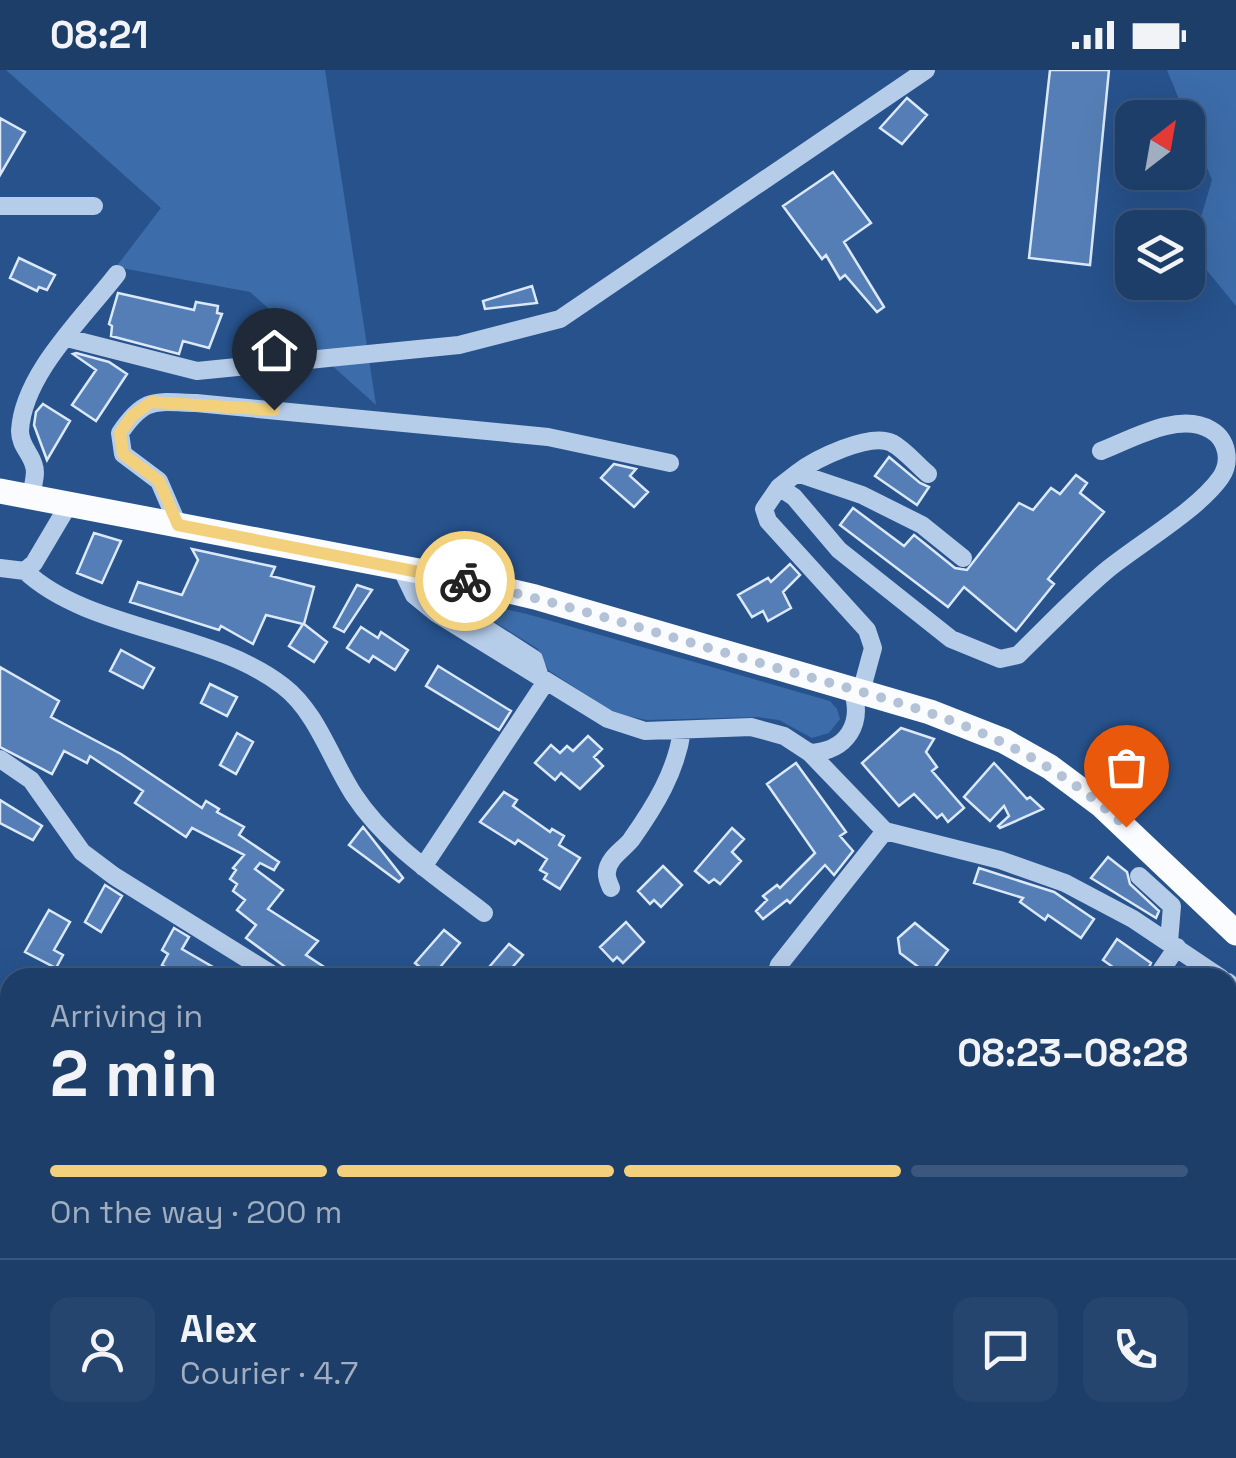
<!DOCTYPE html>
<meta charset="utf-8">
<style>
:root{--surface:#1d3e69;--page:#25456f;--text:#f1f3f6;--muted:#a0aec0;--line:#3b577d;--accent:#f3d17c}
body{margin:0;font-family:"Space Grotesk",sans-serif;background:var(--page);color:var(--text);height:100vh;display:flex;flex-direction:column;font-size:38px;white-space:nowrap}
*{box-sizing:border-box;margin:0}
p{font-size:32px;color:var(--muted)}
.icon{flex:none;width:55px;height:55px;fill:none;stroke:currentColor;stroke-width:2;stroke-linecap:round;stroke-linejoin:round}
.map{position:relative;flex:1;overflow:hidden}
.side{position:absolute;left:0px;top:898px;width:1238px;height:492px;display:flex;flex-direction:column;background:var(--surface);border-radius:30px 30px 0 0;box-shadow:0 10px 40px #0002,0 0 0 2px var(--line)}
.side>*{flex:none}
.needle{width:65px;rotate:31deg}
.controls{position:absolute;left:1115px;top:30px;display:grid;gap:20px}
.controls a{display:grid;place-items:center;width:90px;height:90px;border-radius:20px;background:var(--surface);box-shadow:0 10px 40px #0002,0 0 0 2px var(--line);font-size:50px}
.pin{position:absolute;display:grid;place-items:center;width:85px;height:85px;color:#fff;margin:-102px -42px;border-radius:50% 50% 50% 0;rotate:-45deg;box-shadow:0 0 10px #0007}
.pin .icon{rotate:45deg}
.courier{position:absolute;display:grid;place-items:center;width:100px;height:100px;margin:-50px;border:8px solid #f3d17c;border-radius:50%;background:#fff;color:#222;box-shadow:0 2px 12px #0007}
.headline em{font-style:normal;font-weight:700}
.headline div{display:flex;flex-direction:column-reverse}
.headline{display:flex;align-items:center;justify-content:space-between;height:170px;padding:0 50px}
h1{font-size:65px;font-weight:700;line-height:75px}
.bar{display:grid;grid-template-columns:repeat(4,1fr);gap:15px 10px;align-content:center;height:120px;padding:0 50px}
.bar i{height:12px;border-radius:8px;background:var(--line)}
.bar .current{background:var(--accent)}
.bar p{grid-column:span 4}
.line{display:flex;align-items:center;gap:25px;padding:0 50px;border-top:2px solid var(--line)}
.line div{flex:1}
.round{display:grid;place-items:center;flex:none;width:105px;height:105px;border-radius:20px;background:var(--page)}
.status{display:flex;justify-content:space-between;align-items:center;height:70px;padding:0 50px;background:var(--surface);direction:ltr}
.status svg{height:28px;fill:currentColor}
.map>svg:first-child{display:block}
</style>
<div class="status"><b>08:21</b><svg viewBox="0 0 49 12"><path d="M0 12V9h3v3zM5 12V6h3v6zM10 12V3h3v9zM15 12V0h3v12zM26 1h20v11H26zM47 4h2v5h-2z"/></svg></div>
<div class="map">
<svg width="1236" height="1388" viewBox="0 0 1236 1388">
<rect width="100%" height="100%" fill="#27528c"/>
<path fill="#3c6ca9" d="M6,0H325L376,335L250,222L116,197L161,138Z
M1167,0H1236V236L1191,181L1212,110Z
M450,527L527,544L830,631L837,639L840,649L829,663L812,668L779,650L757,647L647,650L627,646L608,639L548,600L538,579L469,536L453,533Z
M10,1214V1380H1073L1070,1388H0V1240Z"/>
<path fill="#547eb5" stroke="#dae8f8" stroke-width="2.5" d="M1050,0H1109L1090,195L1029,188Z
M907,28L927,45L902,74L880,58Z
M0,48L25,62L0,105Z
M833,102L871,153L844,172L884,237L877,242L845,205L840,209L826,185L822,189L783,136Z
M19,188L55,205L47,220L39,217L37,221L10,208Z
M532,216L537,233L485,239L483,231Z
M118,223L194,240L196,232L218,236L217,243L222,244L209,278L183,271L179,284L111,266L112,256L109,254Z
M76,283L109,292L127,304L96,351L72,335L96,300L73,284Z
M43,334L70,351L47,390L34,355L36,342Z
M889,387L920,413L929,417L917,435L875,406Z
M614,394L636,399L630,406L648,422L634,437L601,408Z
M1076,405L1087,413L1080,423L1104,442L1048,509L1054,514L1016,561L964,517L948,537L840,455L853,438L904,476L914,465L955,498L967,500L1019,433L1033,440L1051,418L1060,424Z
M94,463L121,471L102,513L77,503Z
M192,479L275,497L271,506L314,517L304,554L327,572L314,592L289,576L303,554L266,545L253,574L221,556L219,560L130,532L138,512L182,525L198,490Z
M790,494L800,505L783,522L791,538L768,551L763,541L752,547L738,525L768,508L771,512Z
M357,515L372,520L344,562L334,557Z
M361,557L378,568L381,562L408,580L395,600L373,586L369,592L347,578Z
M121,580L154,598L143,618L110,601Z
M438,596L511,641L499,660L426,616Z
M0,597L59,631L51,647L121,684L202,738L206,731L219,739L217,742L244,757L239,765L279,792L274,800L260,793L255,799L283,820L268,839L318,871L306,885L341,908H290L292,902L246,868L256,855L237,840L245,830L233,821L237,814L230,809L236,800L233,798L244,785L192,758L186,767L135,733L143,721L90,686L87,693L64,681L52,704L0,677Z
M210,614L237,627L227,646L201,633Z
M901,658L934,669L926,682L937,697L932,701L964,738L948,752L942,744L937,748L914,724L899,736L862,693Z
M237,663L253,672L236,704L220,695Z
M588,666L602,679L594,687L603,696L580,719L561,703L555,710L535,693L551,675L560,683L567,676L573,681Z
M796,693L846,762L840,766L853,781L834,805L825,795L790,833L787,830L763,849L756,841L767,830L763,826L777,815L780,818L815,783L767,714Z
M994,693L1027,729L1030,727L1043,739L1000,758L998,756L1009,746L1004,736L990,751L964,727Z
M504,722L517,730L513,736L550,762L552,759L564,766L559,775L580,788L560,819L544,809L547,804L540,800L547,789L518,770L515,774L480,752Z
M0,730L42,756L33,770L0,753Z
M363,757L403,808L399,812L349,775Z
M732,758L744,769L732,782L741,791L720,814L714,809L709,813L695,801Z
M1108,787L1127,802L1130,814L1159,841L1156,848L1091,808Z
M663,796L682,815L661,837L654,830L650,834L638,821Z
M979,798L1054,822L1094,849L1081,868L1048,845L1045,850L1020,832L1023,828L974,813Z
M105,815L122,826L101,862L85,852Z
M49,840L70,852L54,880L63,885L56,898L25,882Z
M626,852L644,872L623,893L617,887L613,891L600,877Z
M915,853L948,880L929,905L900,883L898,868Z
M174,858L189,867L182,879L232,908H183L162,895L168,884L162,880Z
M444,860L460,873L432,907L415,893Z
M1117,869L1151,893L1144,908H1128L1103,890Z
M509,874L523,885L504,907L490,896Z"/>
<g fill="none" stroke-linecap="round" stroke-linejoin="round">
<path stroke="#b6cdea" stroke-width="18" d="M0,136H94
M67,268L197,301L459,275L560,249L926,0
M797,403C815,389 870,362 892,373C905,380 917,395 928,404
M779,417L797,403L862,425L922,455L963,488
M31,427C32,418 37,404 34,396C31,383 20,376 20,361C23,304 84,247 117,204
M178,455L159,411L123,384L120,363C145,326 155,332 196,333L548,367L670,393
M0,498L25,501L34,493L69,434
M401,498L414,525L436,543L608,649L645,661L751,657L784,666L810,683L885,761L1000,790L1065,813L1133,849L1221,908
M25,501C89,561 211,560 283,616C317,642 331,690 354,725C387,775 438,807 484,843
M439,543L467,546L534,589L541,610
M861,622L873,578L867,560L768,451L764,439L779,417L794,427L839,480L951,569L1000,589L1018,585C1047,557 1076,526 1107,500C1139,474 1199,439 1221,407C1231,392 1228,370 1211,360C1179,341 1132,369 1101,381
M810,683C847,681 864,654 852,619
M0,689L31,710L82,782L114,806L278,908
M423,797L545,613
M1139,806L1172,836L1169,872
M611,818C609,813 606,807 607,802C608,788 623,780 631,770C655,736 676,702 682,661
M775,908L779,895L885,761
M1156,908L1177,877
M1228,912L1236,919
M1228,1080L1236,1086
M0,1175L10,1173
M0,1214L10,1194
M0,1296L10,1307
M74,1380L81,1388"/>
<path stroke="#fafcff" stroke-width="25" d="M0,421L450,507L535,527L930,642L1004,671L1050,697L1101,735L1236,863"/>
</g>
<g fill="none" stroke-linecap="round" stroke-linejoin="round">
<path stroke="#b3c2d7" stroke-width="10" stroke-dasharray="0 18" d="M465,511C562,533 657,563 753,591C894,633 1014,652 1126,757"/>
<path stroke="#f3d17c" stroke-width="12" d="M274,340L151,332L132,346L120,363L123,384L159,411L178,455L465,511"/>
</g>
</svg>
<div class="controls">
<a><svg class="needle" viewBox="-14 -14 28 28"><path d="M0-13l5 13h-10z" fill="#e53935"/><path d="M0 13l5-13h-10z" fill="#a0aec0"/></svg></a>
<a><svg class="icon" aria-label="layers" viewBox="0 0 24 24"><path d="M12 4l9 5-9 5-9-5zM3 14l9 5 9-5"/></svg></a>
</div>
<div class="pin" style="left:1126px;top:757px;background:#ea580c"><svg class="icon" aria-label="bag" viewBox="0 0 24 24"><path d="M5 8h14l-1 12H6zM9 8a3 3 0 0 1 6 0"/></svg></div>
<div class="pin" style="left:274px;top:340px;background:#1f2937"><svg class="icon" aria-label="home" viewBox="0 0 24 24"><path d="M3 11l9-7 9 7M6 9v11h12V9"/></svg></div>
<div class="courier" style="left:465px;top:511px"><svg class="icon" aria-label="bike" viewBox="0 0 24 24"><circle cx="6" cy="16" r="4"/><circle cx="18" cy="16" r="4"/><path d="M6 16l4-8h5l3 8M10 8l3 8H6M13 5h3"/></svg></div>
<section class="side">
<div class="headline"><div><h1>2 min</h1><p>Arriving in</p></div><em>08:23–08:28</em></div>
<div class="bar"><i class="current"></i><i class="current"></i><i class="current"></i><i></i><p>On the way · 200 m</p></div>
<div class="line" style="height:180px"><a class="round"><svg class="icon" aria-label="person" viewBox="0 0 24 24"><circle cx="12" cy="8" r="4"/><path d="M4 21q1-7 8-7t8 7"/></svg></a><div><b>Alex</b><p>Courier · 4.7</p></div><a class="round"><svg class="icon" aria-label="chat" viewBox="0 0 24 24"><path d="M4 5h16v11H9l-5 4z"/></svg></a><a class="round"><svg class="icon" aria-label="phone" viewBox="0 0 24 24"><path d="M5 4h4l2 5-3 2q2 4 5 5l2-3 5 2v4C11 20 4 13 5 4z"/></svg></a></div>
</section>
</div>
